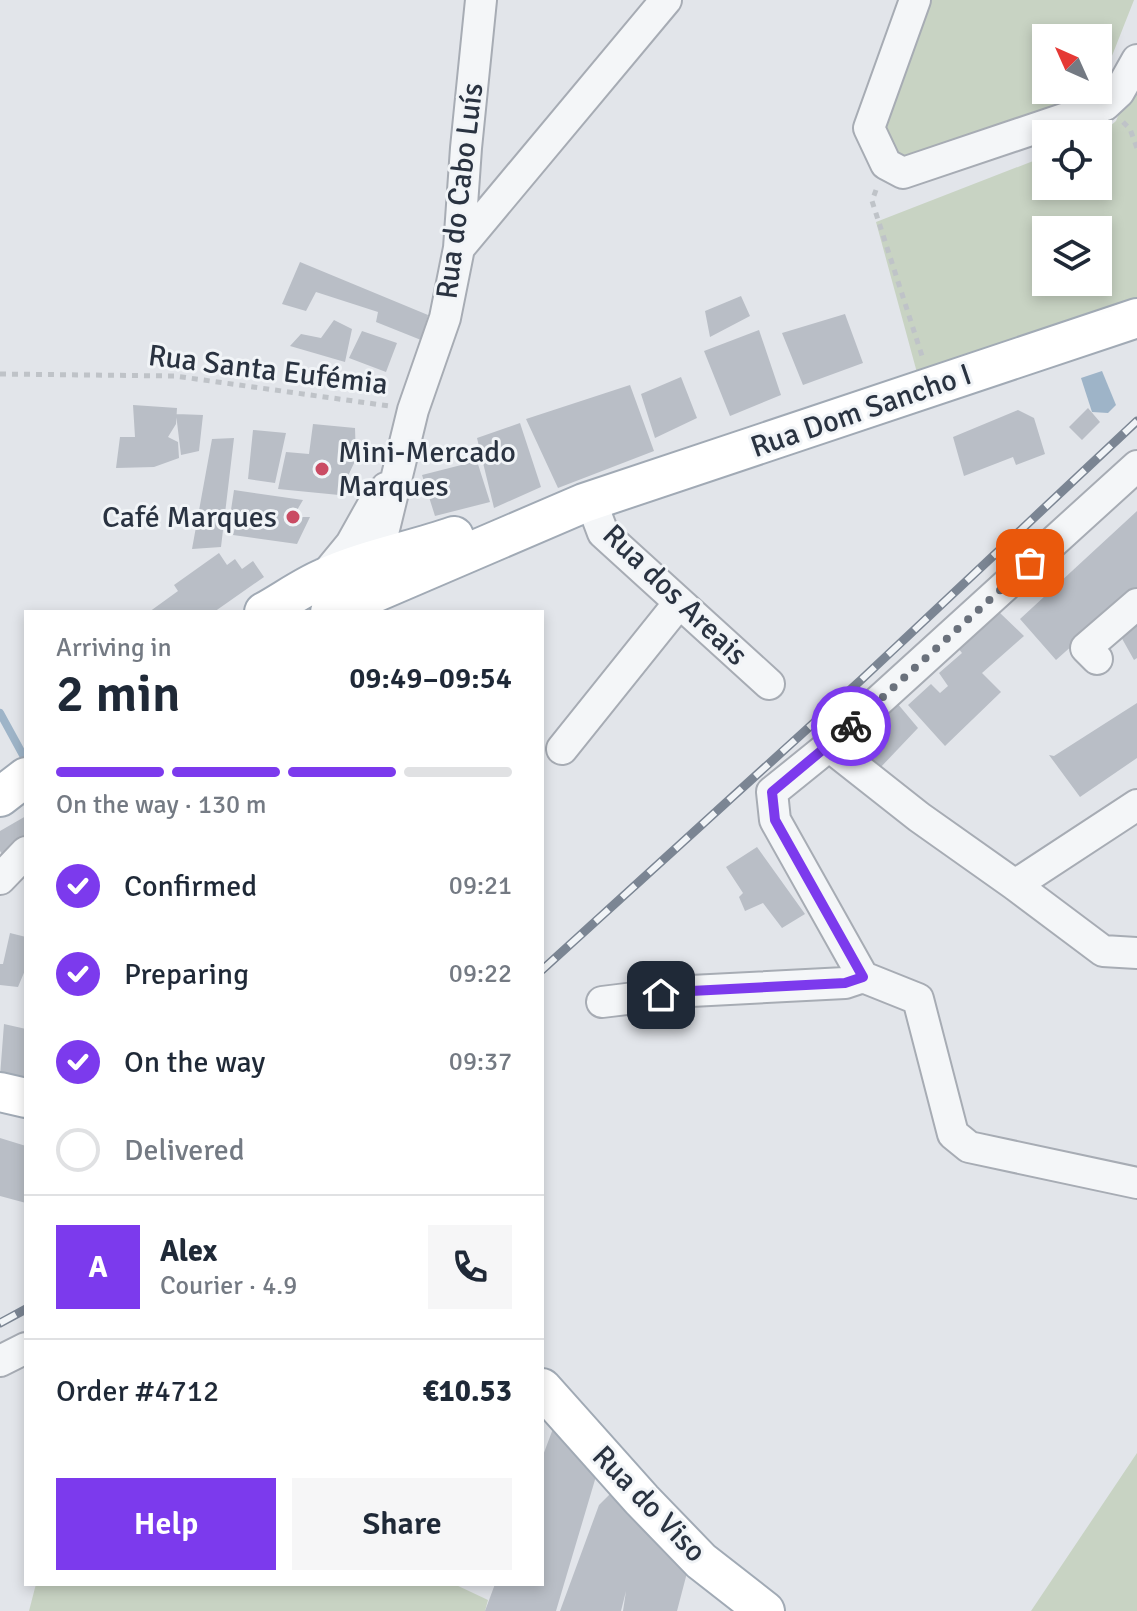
<!DOCTYPE html>
<meta charset="utf-8">
<style>
:root{--surface:#fff;--page:#f6f6f7;--text:#1f2937;--muted:#747a83;--line:#e0e1e3;--accent:#7c3aed}
body{margin:0;font-family:Signika,sans-serif;background:var(--page);color:var(--text);height:100vh;display:flex;flex-direction:column;font-size:30px;white-space:nowrap}
*{box-sizing:border-box;margin:0}
p{font-size:26px;color:var(--muted)}
.icon{flex:none;width:44px;height:44px;fill:none;stroke:currentColor;stroke-width:2;stroke-linecap:round;stroke-linejoin:round}
.map{position:relative;flex:1;overflow:hidden}
.drawer{position:absolute;left:24px;top:610px;width:520px;height:976px;display:flex;flex-direction:column;background:var(--surface);border-radius:0px;box-shadow:0 4px 12px #0003}
.drawer>*{flex:none}
.needle{width:52px;rotate:315deg}
.controls{position:absolute;left:1032px;top:24px;display:grid;gap:16px}
.controls a{display:grid;place-items:center;width:80px;height:80px;border-radius:0px;background:var(--surface);box-shadow:0 4px 12px #0003;font-size:40px}
.pin{position:absolute;display:grid;place-items:center;width:68px;height:68px;color:#fff;margin:-34px;border-radius:16px;box-shadow:0 4px 12px #0006}
.courier{position:absolute;display:grid;place-items:center;width:80px;height:80px;margin:-40px;border:6px solid #7c3aed;border-radius:50%;background:#fff;color:#222;box-shadow:0 2px 10px #0007}
.summary em{font-style:normal;font-weight:600}
.summary div{display:flex;flex-direction:column-reverse}
.summary{display:flex;align-items:center;justify-content:space-between;height:136px;padding:0 32px}
h1{font-size:52px;font-weight:600;line-height:60px}
.bar{display:grid;grid-template-columns:repeat(4,1fr);gap:12px 8px;align-content:center;height:96px;padding:0 32px}
.bar i{height:10px;border-radius:6px;background:var(--line)}
.bar .current{background:var(--accent)}
.bar p{grid-column:span 4}
.line{display:flex;align-items:center;gap:20px;padding:0 32px;border-top:2px solid var(--line)}
.line div{flex:1}
.round{display:grid;place-items:center;flex:none;width:84px;height:84px;border-radius:0px;background:var(--page)}
ol{padding:0 32px;list-style:none}
li{display:flex;align-items:center;gap:24px;height:88px}
li p{margin-inline-start:auto}
li .icon{padding:8px;border-radius:50%;background:var(--accent);color:#fff;stroke-width:4}
li:last-child{color:var(--muted)}
li i{width:44px;height:44px;border:4px solid var(--line);border-radius:50%}
.cta{display:flex;gap:16px;margin-top:auto;padding:16px 32px}
.cta a{flex:1;height:92px;border-radius:0px;background:var(--accent);color:#fff;font-size:32px;font-weight:600;line-height:92px;text-align:center}
.cta a+a{background:var(--page);color:var(--text)}
.map>svg:first-child{display:block}
</style>
<div class="map">
<svg width="1137" height="1611" viewBox="0 0 1137 1611">
<rect width="100%" height="100%" fill="#e2e5ea"/>
<path fill="#c8d3c3" fill-rule="evenodd" d="M924,0H1134L1095,99L904,161L885,146L877,125ZM1046,38H1098V90H1046Z
M1137,69V302L919,380L876,222L1046,156V186H1098V136L1116,121ZM1046,230H1098V282H1046Z
M1137,1453V1611H1031Z
M36,1584H454L488,1600L485,1611H29Z"/>
<path fill="#9eb4c8" d="M1102,371L1116,405L1108,413L1092,412L1081,378Z"/>
<g fill="none" stroke-linecap="round" stroke-linejoin="round">
<path stroke="#9eb4c8" stroke-width="8" d="M0,713L23,755"/>
</g>
<path fill="#b9bec6" d="M300,262L428,315L421,340L376,322L378,312L316,292L306,311L282,304Z
M741,296L750,316L710,337L705,311Z
M845,314L863,363L803,385L782,333Z
M334,320L352,329L345,362L290,346L301,334L321,338Z
M759,330L781,395L730,416L704,351Z
M362,331L397,343L386,372L349,358Z
M681,377L697,418L655,438L641,394Z
M630,385L654,451L558,488L526,419Z
M133,405L177,408L176,424L168,437L178,442L179,458L154,467L116,468L120,437H135Z
M1088,408L1100,422L1082,440L1069,427Z
M1018,410L1034,418L1045,454L1016,465L1013,457L964,476L953,437Z
M176,414L203,415L199,451L181,455Z
M520,423L541,487L494,508L477,438Z
M313,424L355,428L356,459L339,495L278,489L286,452L309,454Z
M253,430L286,433L275,483L248,479Z
M234,438L221,547L192,549L212,439Z
M477,461L490,502L435,516L422,475Z
M234,490L303,500L293,517H310L297,544L233,535L239,513L231,510Z
M1137,511V588L1056,660L1020,619Z
M219,553L227,565L235,559L242,569L253,561L264,577L214,612H149L178,591L174,585Z
M999,612L1024,636L982,673L1001,692L945,746L908,705L931,684L940,693L948,686L939,673L962,653L958,648Z
M1137,624V658L1134,660L1120,635Z
M897,703L918,728L879,769L863,755L858,747L861,737Z
M1137,703V758L1080,797L1049,755L1054,756Z
M26,816V840L5,858L0,851V831Z
M757,847L805,914L782,928L763,903L745,911L739,897L743,893L726,867Z
M10,933L26,937V968L18,987L0,985V964H3Z
M4,1024L26,1029V1080L0,1076Z
M0,1138L26,1146V1203L0,1196Z
M554,1426L597,1473L556,1611H485L495,1584H542V1458Z
M613,1491L688,1569L677,1611H623L626,1591L621,1611H560L599,1505Z"/>
<g fill="none" stroke-linecap="round" stroke-linejoin="round">
<g stroke="#a7acb4" stroke-width="34">
<path id="minor" d="M915,0L869,128L886,164L903,173L1105,105L1119,92L1137,60
M459,248L666,0
M1137,466L829,746L772,792L775,820L863,977L918,999L953,1134L969,1147L1137,1183
M591,501L603,533L769,684
M377,558L413,410L445,318L459,248L466,148L481,0
M323,578L351,544L374,503L386,488
M1097,659L1086,648L1137,604
M829,746L919,817L1015,885L1103,951L1137,953
M562,749L679,603
M0,879L26,852
M1015,885L1137,805
M602,1002L691,991L845,983L863,977
M0,1361L26,1348"/>
</g>
<g stroke="#a1aab5" stroke-width="42">
<path id="major" d="M264,612C284,601 303,587 324,578C365,559 411,551 454,536
M330,612L584,503L1137,318
M0,797L26,777
M0,1092L26,1098
M542,1388L642,1500L701,1561L765,1611"/>
</g>
<path stroke="#bfc3c8" stroke-width="5" stroke-dasharray="6 6" stroke-linecap="butt" d="M1123,122L1130,129L1137,148
M876,190L872,201L923,359
M0,374L175,376L389,406"/>
<use href="#minor" stroke="#f4f6f8" stroke-width="30"/>
<use href="#major" stroke="#fff" stroke-width="38"/>
<g stroke="#7b8593" stroke-width="9">
<path id="rail" d="M542,970L861,680L1137,421
M0,1323L26,1309"/>
</g>
<use href="#rail" stroke="#f1f4f7" stroke-width="6" stroke-dasharray="18" stroke-linecap="butt"/>
</g>
<g fill="none" stroke-linecap="round" stroke-linejoin="round">
<path stroke="#6a717c" stroke-width="8" stroke-dasharray="0 14.4" d="M851,726L1030,563"/>
<path stroke="#7c3aed" stroke-width="10" d="M661,995L691,991L845,983L863,977L775,820L772,792L851,726"/>
</g>
<g fill="#ca4b63" stroke="#f1f4f7" stroke-width="3">
<circle cx="322" cy="469" r="8"/>
<circle cx="293" cy="517" r="8"/>
</g>
<g text-anchor="middle" dominant-baseline="central" stroke-width="6" stroke-linejoin="round" paint-order="stroke">
<g font-size="30" fill="#2a3341" stroke="#f1f4f7">
<text transform="translate(460 191) rotate(-83)">Rua do Cabo Luís</text>
<text transform="translate(268 370) rotate(7)">Rua Santa Eufémia</text>
<text transform="translate(861 411) rotate(-19)">Rua Dom Sancho I</text>
<text transform="translate(675 595) rotate(44)">Rua dos Areais</text>
<text transform="translate(649 1504) rotate(46)">Rua do Viso</text>
</g>
<g font-size="30" fill="#2a3341" stroke="#f1f4f7" text-anchor="start">
<text x="338" y="452">Mini-Mercado<tspan x="338" dy="34">Marques</tspan></text>
<text x="277" y="517" text-anchor="end">Café Marques</text>
</g>
</g>
</svg>
<div class="controls">
<a><svg class="needle" viewBox="-14 -14 28 28"><path d="M0-13l5 13h-10z" fill="#e53935"/><path d="M0 13l5-13h-10z" fill="#747a83"/></svg></a>
<a><svg class="icon" aria-label="locate" viewBox="0 0 24 24"><circle cx="12" cy="12" r="6"/><path d="M12 2v4M12 18v4M2 12h4M18 12h4"/></svg></a>
<a><svg class="icon" aria-label="layers" viewBox="0 0 24 24"><path d="M12 4l9 5-9 5-9-5zM3 14l9 5 9-5"/></svg></a>
</div>
<div class="pin" style="left:1030px;top:563px;background:#ea580c"><svg class="icon" aria-label="bag" viewBox="0 0 24 24"><path d="M5 8h14l-1 12H6zM9 8a3 3 0 0 1 6 0"/></svg></div>
<div class="pin" style="left:661px;top:995px;background:#1f2937"><svg class="icon" aria-label="home" viewBox="0 0 24 24"><path d="M3 11l9-7 9 7M6 9v11h12V9"/></svg></div>
<div class="courier" style="left:851px;top:726px"><svg class="icon" aria-label="bike" viewBox="0 0 24 24"><circle cx="6" cy="16" r="4"/><circle cx="18" cy="16" r="4"/><path d="M6 16l4-8h5l3 8M10 8l3 8H6M13 5h3"/></svg></div>
<section class="drawer">
<div class="summary"><div><h1>2 min</h1><p>Arriving in</p></div><em>09:49–09:54</em></div>
<div class="bar"><i class="current"></i><i class="current"></i><i class="current"></i><i></i><p>On the way · 130 m</p></div>
<ol>
<li><svg class="icon" aria-label="check" viewBox="0 0 24 24"><path d="M5 12l5 5 9-10"/></svg>Confirmed<p>09:21</p></li>
<li><svg class="icon" aria-label="check" viewBox="0 0 24 24"><path d="M5 12l5 5 9-10"/></svg>Preparing<p>09:22</p></li>
<li><svg class="icon" aria-label="check" viewBox="0 0 24 24"><path d="M5 12l5 5 9-10"/></svg>On the way<p>09:37</p></li>
<li><i></i>Delivered</li>
</ol>
<div class="line" style="height:144px"><b class="round" style="background:var(--accent);color:#fff">A</b><div><b>Alex</b><p>Courier · 4.9</p></div><a class="round"><svg class="icon" aria-label="phone" viewBox="0 0 24 24"><path d="M5 4h4l2 5-3 2q2 4 5 5l2-3 5 2v4C11 20 4 13 5 4z"/></svg></a></div>
<div class="line" style="height:104px"><div>Order #4712</div><b>€10.53</b></div>
<div class="cta"><a>Help</a><a>Share</a></div>
</section>
</div>
